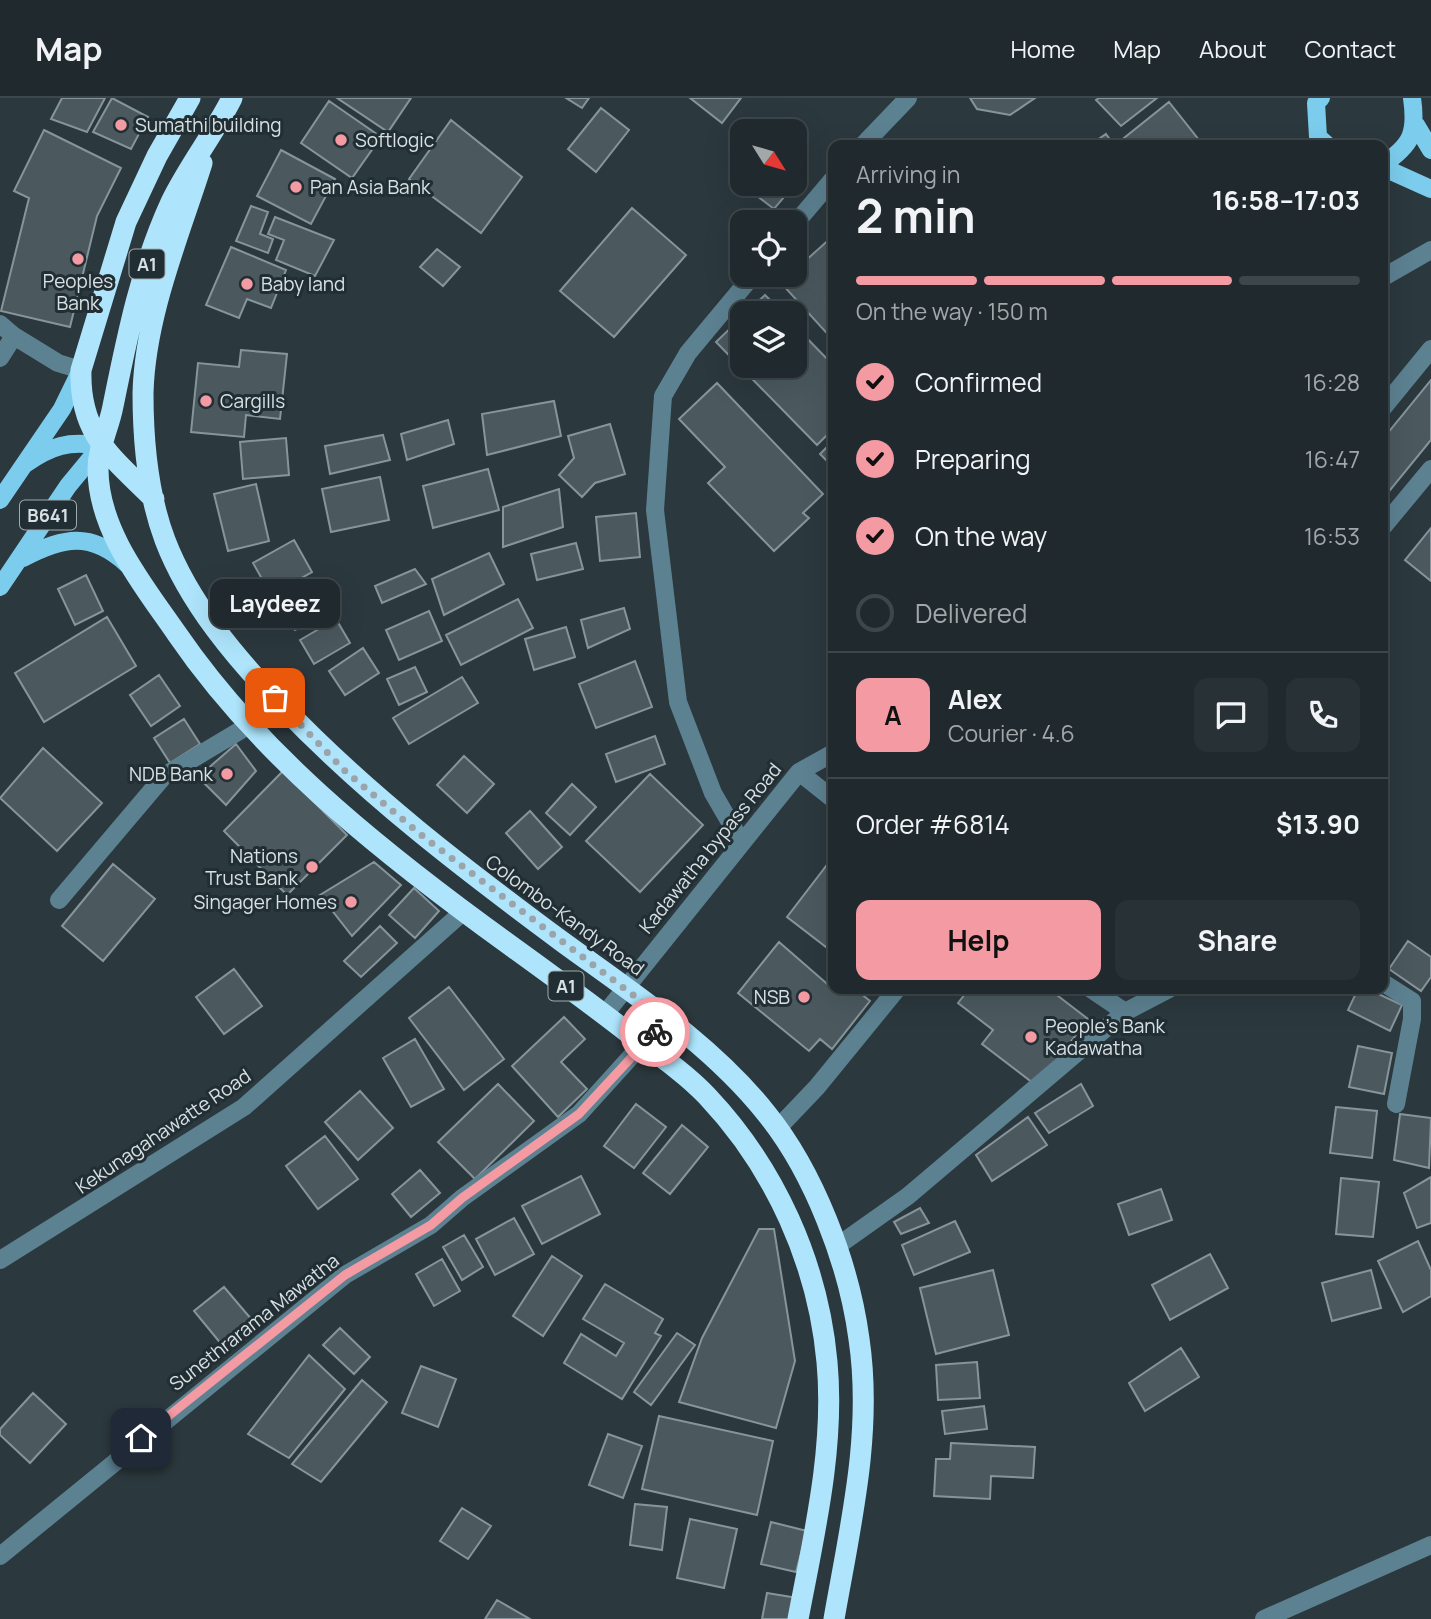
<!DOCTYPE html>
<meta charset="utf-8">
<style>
:root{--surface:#202a2e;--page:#283236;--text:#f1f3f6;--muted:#a2a7aa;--line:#3d464a;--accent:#f49aa3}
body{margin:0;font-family:Manrope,sans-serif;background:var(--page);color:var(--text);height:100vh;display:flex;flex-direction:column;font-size:26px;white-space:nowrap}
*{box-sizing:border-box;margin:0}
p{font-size:23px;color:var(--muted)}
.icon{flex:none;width:38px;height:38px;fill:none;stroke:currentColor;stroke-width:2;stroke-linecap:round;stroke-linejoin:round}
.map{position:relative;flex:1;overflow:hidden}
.sheet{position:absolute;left:828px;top:42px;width:560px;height:854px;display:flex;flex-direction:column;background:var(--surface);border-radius:14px;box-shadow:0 7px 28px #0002,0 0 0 2px var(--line)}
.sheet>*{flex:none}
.needle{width:46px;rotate:127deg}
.buttons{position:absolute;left:730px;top:21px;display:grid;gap:14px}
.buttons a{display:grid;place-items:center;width:77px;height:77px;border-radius:14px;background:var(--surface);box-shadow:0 7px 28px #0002,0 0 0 2px var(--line);font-size:35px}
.pin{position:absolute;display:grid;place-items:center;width:60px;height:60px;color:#fff;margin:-30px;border-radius:14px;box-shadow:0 4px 10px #0006}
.courier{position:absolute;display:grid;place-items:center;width:70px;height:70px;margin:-35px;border:5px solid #f49aa3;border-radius:50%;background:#fff;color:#222;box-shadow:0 2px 9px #0007}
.bubble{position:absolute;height:49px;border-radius:14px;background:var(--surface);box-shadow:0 7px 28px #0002,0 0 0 2px var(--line);font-size:23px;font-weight:700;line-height:49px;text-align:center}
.summary em{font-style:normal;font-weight:700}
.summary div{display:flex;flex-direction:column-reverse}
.summary{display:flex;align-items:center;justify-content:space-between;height:119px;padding:0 28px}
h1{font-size:46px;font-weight:700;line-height:52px}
.bar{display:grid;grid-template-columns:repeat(4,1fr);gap:10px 7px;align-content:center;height:84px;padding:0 28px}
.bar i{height:9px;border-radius:5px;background:var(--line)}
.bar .current{background:var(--accent)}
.bar p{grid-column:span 4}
.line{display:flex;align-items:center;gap:18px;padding:0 28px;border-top:2px solid var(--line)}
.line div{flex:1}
.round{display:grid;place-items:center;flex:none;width:74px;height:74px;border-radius:14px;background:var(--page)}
ol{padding:0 28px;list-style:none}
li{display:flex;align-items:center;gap:21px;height:77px}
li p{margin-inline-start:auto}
li .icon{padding:7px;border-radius:50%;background:var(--accent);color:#111;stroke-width:4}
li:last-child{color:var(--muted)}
li i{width:38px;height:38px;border:4px solid var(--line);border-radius:50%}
.action{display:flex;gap:14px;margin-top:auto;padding:14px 28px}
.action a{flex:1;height:80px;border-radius:14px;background:var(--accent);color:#111;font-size:28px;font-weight:700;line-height:80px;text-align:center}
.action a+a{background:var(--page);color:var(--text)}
header{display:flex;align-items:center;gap:42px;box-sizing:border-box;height:98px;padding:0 35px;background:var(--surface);border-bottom:2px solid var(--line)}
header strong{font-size:33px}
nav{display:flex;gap:38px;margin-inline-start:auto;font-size:24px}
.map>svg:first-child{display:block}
</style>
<header>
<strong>Map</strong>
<nav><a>Home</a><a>Map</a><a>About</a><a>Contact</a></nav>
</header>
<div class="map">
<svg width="1431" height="1521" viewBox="0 0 1431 1521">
<rect width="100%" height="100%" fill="#2b383d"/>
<path fill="#4b595f" stroke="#86959c" stroke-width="2" d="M62,0H105L87,34L51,21Z
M112,0L148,19L131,51L93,34Z
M337,0H411L388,34Z
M566,0H589L582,10Z
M690,0H741L722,25Z
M970,0H1035L1010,17L977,11Z
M1099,0H1157L1121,28L1096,2Z
M329,3L381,39L352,80L301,45Z
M1169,4L1203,47H1129L1124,40Z
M601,10L629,32L596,74L568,51Z
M451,22L522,79L481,135L409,81Z
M44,32L121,70L97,118L70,229L1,213L29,100L14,93Z
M1106,36L1114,47H1090Z
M281,52L335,81L311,126L257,98Z
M794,64L806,73L774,111L757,98L767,86H794Z
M251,108L268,114L260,136L273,141L268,155L236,143Z
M632,110L686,157L614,239L560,193Z
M275,119L334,142L315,178L276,162L284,142L268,136Z
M833,138V242L781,185L794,177V173Z
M231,149L286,172L271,210L247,201L239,220L206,207Z
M437,151L460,169L443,188L420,169Z
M765,197L783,215H746Z
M742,219V268H794V227L833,267V331L817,347L716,244Z
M241,252L287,256L280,321L246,317L244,339L191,334L198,265L239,269Z
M1431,282V342L1382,402V342Z
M717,285L823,396L803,415L809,420L774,453L708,385L725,369L679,321Z
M554,303L561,338L487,357L482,316Z
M448,322L454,346L407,362L401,336Z
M610,326L625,376L595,385L582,399L559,377L574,360L568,338Z
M383,337L390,362L330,376L325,348Z
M286,340L289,377L243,381L240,344Z
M833,343V369L820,356Z
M488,371L499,412L433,430L423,388Z
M380,379L389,422L331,434L322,391Z
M256,386L269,443L228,453L214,396Z
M559,391L563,429L503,449V409Z
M636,415L640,459L600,463L596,419Z
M1431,430V483L1405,462Z
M294,442L312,474L271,497L253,465Z
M576,445L583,471L537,482L531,456Z
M489,455L504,486L444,517L432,481Z
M415,471L426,486L382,505L375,488Z
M86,477L103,513L75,527L58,491Z
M313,483L329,515L295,532L278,500Z
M518,501L533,530L461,567L446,537Z
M624,510L630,531L588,550L581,522Z
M429,513L442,543L399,562L386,532Z
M107,519L136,568L44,624L15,575Z
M336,521L350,545L314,566L300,542Z
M566,529L575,559L534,572L525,541Z
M363,550L379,575L345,597L329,573Z
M635,563L652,609L596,630L579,586Z
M415,569L427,594L399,607L387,581Z
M159,577L180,608L151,628L130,597Z
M462,579L478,605L409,646L393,620Z
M184,621L200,646L170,665L154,640Z
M655,638L665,666L616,684L606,656Z
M236,646L256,673L226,707L198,679Z
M43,650L102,705L57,753L0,700Z
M464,658L494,686L467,715L437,687Z
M283,673L347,737L287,797L224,733Z
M650,676L703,727L640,794L586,743Z
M572,686L596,709L570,737L546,715Z
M530,713L562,749L538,771L506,735Z
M833,759V840L826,849L787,819Z
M374,764L401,787L352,838L320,797Z
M113,766L155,801L103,863L62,828Z
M414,790L439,813L415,840L389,817Z
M380,828L397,845L361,879L344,863Z
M1408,843L1431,859V879L1421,893L1389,871Z
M779,844L833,891L842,895L846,891H855L870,903L832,951L820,941L809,953L738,895Z
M234,871L262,908L224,936L196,899Z
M449,889L504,961L464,992L409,920Z
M969,891H1049L1088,921L1037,988L982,946L993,932L958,905Z
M1358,891H1368L1402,907L1390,933L1348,912Z
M564,919L585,941L561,964L587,991L558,1019L512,968Z
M415,941L444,991L411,1009L383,960Z
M1358,948L1392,955L1384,996L1349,989Z
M498,986L534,1023L475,1081L438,1044Z
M1081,986L1093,1008L1049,1035L1035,1015Z
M360,993L393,1030L358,1062L325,1024Z
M636,1006L666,1029L634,1070L604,1048Z
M1336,1009L1377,1013L1372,1060L1330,1055Z
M1400,1016L1431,1020L1429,1070L1394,1062Z
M1028,1019L1047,1047L992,1083L976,1057Z
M682,1027L708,1049L670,1096L643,1075Z
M325,1038L358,1081L318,1111L286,1068Z
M420,1072L440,1095L411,1119L392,1096Z
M581,1078L600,1116L542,1146L522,1108Z
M1431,1079V1125L1417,1130L1404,1095Z
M1341,1080L1379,1084L1373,1139L1336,1136Z
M1161,1091L1172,1122L1129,1137L1118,1106Z
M920,1110L929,1125L901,1136L894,1124Z
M514,1120L534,1156L495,1177L476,1141Z
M955,1123L970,1154L914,1177L902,1147Z
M759,1131H774L795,1263L776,1330L679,1304L702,1240Z
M464,1137L483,1169L462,1182L443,1149Z
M1418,1143L1431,1172V1198L1403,1214L1378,1163Z
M1210,1156L1228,1190L1170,1222L1152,1187Z
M552,1158L582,1178L543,1238L513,1218Z
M442,1161L460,1193L434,1208L416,1176Z
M993,1172L1009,1237L936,1256L920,1190Z
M1371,1172L1381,1210L1332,1223L1322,1185Z
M605,1186L663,1221L655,1235L661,1238L622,1301L564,1265L581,1236L616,1258L624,1245L583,1221Z
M224,1189L252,1222L222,1247L194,1213Z
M340,1230L370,1259L354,1276L323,1247Z
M677,1235L695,1247L651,1307L634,1294Z
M1181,1250L1199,1279L1145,1313L1129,1285Z
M309,1257L345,1291L289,1360L248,1336Z
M977,1264L980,1300L938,1302L936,1267Z
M421,1268L456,1281L438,1329L402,1315Z
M362,1282L387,1304L321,1384L292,1366Z
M33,1295L66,1326L30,1365L0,1337V1331Z
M984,1308L987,1331L945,1336L942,1313Z
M659,1318L773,1343L757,1417L642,1391Z
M608,1336L642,1348L623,1400L589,1387Z
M951,1345L1035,1349L1033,1380L991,1378L990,1401L934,1398L936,1361H950Z
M635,1406L667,1409L662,1452L630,1447Z
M462,1410L491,1428L468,1461L440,1443Z
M690,1421L737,1431L724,1490L677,1480Z
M771,1424L807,1433L796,1474L761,1466Z
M767,1495L798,1500L794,1521H762Z
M497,1502L530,1521H485Z"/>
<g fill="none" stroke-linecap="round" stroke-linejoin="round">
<path stroke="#5c8191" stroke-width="18" d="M863,47L908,0
M794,127L833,81
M1382,180L1431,152
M0,226L14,238
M0,260L14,238L58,265L81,272
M1382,311L1431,251
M1382,430L1431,371
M799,674L833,701
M742,745L713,695L678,604L655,412L663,298L688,255L753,177
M59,802L164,678L251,626
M1382,884L1412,903V921L1396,1006
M1091,891L1125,914
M605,916L799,674L833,655
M777,1031L817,989L897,891
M836,1149L908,1098L1125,914L1169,891
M0,1162L244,1009L464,813
M0,1458L345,1177L431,1127L462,1100L579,1016L665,921
M1264,1521L1431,1447"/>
<path stroke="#7ccded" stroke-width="18" d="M1321,0L1316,5L1318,39L1327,47
M1416,27L1431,52
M1382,67C1412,47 1417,35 1412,0
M1382,69L1431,91
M0,402L62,311L81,272
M23,460C63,439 91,433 127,466
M0,489L68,388L101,348C69,342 51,348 25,366"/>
<path stroke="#aee5fc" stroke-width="21" d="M232,0C214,36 189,67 171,104C141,169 127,239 113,308C109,330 98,349 98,371C98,433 144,488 177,536C257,653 372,746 485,829C533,864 581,898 627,934C654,954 683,973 707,998C775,1070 818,1165 827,1264C835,1349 814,1437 798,1521
M202,65C179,138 145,217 143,295C143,343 148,397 165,442C189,505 236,560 281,607C367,697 464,771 564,845C634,896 712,947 766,1015C814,1074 849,1166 859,1241C873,1335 850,1429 834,1521
M154,401C112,359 79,337 81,272L126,124L157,58L190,0"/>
</g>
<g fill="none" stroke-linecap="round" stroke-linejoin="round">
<path stroke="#9ba5a9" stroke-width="7" stroke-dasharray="0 12.6" d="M275,600L345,673L425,740L665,921L655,934"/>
<path stroke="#f49aa3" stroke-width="9" d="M141,1340L345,1177L431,1127L462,1100L579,1016L655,934"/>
</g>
<g fill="#f49aa3" stroke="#212e33" stroke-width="2.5">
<circle cx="121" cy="27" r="7"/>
<circle cx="341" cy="42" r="7"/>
<circle cx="296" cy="89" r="7"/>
<circle cx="78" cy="161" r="7"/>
<circle cx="247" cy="186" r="7"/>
<circle cx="206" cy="303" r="7"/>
<circle cx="227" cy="676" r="7"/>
<circle cx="312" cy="769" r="7"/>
<circle cx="351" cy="804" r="7"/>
<circle cx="804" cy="899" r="7"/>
<circle cx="1031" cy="939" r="7"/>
</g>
<g text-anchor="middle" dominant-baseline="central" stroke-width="6" stroke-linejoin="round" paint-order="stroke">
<g fill="#212e33" stroke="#a1abae" stroke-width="2">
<rect x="129.5" y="151.5" width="35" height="29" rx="5"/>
<rect x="20" y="402.5" width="56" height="29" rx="5"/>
<rect x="548.5" y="873.5" width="35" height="29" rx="5"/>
</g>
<g font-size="18" font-weight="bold" fill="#d8e0e3">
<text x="147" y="166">A1</text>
<text x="48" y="417">B641</text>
<text x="566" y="888">A1</text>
</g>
<g font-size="19" fill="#d8e0e3" stroke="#212e33" text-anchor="start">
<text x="135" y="27">Sumathi building</text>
<text x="355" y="42">Softlogic</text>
<text x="310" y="89">Pan Asia Bank</text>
<text x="78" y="183" text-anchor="middle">Peoples<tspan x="78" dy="22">Bank</tspan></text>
<text x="261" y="186">Baby land</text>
<text x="220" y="303">Cargills</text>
<text x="213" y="676" text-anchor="end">NDB Bank</text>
<text x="298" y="758" text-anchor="end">Nations<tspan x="298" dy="22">Trust Bank</tspan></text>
<text x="337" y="804" text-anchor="end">Singager Homes</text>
<text x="790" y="899" text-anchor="end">NSB</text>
<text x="1045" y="928">People's Bank<tspan x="1045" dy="22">Kadawatha</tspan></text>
</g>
<g font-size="19" fill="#d8e0e3" stroke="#212e33">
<text transform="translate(710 750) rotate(-51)">Kadawatha bypass Road</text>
<text transform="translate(565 817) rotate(36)">Colombo-Kandy Road</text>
<text transform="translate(163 1033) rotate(-34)">Kekunagahawatte Road</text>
<text transform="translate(254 1224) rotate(-38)">Sunethrarama Mawatha</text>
</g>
</g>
</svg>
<div class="buttons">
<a><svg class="needle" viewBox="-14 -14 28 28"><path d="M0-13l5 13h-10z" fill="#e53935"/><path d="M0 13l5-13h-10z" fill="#a2a7aa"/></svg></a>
<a><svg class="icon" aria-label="locate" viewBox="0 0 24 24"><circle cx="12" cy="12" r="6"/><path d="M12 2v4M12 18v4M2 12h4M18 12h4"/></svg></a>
<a><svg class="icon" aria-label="layers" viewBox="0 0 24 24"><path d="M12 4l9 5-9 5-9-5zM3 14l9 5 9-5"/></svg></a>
</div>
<div class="pin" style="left:275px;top:600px;background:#ea580c"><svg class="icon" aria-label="bag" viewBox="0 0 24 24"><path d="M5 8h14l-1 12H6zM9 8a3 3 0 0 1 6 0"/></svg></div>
<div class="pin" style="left:141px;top:1340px;background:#1f2937"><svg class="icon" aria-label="home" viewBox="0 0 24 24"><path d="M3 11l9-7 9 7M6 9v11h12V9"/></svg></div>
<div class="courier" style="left:655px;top:934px"><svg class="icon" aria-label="bike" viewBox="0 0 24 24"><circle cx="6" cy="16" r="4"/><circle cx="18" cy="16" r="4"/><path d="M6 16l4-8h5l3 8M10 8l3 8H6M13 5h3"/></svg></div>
<div class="bubble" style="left:210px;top:481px;width:130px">Laydeez</div>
<section class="sheet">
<div class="summary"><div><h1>2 min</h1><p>Arriving in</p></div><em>16:58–17:03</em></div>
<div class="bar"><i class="current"></i><i class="current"></i><i class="current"></i><i></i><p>On the way · 150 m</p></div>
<ol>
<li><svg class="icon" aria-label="check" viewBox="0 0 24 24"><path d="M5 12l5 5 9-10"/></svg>Confirmed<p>16:28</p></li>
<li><svg class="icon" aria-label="check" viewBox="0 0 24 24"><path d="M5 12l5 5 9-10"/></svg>Preparing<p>16:47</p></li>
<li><svg class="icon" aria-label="check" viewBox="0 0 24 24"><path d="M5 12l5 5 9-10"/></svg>On the way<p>16:53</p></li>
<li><i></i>Delivered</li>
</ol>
<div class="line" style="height:126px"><b class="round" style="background:var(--accent);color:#111">A</b><div><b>Alex</b><p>Courier · 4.6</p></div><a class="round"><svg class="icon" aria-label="chat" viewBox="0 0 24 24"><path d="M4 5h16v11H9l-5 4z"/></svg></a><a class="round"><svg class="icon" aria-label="phone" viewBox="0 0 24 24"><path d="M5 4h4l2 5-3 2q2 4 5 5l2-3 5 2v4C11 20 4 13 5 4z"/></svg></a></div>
<div class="line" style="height:91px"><div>Order #6814</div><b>$13.90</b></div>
<div class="action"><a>Help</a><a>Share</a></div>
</section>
</div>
